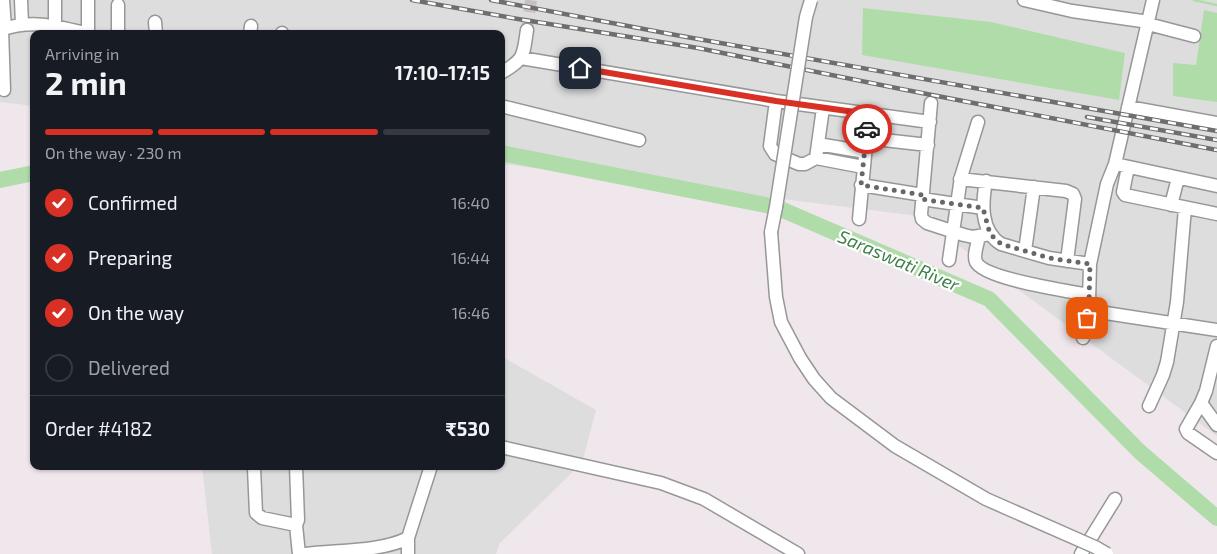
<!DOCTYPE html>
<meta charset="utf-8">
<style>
:root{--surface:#171b24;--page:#242831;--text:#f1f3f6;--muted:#9ea1a6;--line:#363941;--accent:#d93025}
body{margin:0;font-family:"Exo 2",sans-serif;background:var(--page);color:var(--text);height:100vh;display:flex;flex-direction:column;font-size:19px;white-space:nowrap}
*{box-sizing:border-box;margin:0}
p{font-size:16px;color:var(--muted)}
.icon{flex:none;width:28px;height:28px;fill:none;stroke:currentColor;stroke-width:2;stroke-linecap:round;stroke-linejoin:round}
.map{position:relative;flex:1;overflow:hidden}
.panel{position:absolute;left:30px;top:30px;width:475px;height:440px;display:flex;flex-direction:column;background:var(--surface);border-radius:10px;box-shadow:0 1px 4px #0004}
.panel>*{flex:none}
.pin{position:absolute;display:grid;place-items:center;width:42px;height:42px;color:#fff;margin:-21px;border-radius:10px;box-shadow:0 2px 8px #0006}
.courier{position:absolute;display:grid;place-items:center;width:50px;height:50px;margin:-25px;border:4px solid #d93025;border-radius:50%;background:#fff;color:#222;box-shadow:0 1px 6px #0007}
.overview em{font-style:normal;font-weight:700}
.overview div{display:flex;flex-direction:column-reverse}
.overview{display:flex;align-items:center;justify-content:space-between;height:85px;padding:0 15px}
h1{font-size:32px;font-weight:700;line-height:38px}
.bar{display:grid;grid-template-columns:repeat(4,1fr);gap:8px 5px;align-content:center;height:60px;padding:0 15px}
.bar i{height:6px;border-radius:4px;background:var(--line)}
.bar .current{background:var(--accent)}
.bar p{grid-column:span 4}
.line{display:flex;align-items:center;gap:12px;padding:0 15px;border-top:1px solid var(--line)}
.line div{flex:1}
ol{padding:0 15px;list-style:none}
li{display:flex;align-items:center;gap:15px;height:55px}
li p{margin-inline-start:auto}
li .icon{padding:5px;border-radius:50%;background:var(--accent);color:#fff;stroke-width:4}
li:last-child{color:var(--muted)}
li i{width:28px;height:28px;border:2px solid var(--line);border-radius:50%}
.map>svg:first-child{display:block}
</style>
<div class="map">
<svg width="1217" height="554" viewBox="0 0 1217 554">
<rect width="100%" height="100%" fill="#f0e7ed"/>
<path fill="#deddde" d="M0,0H1217V436L918,216L501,164V34H34V106L0,102Z
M501,356L596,410L582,463L500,543L496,554H212L202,466H501Z"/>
<path fill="#afdca9" d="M863,8L991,22L1125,53L1119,100L862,55Z
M1204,10L1217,13V102L1173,96V63L1196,65Z"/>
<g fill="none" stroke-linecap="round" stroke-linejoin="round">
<path stroke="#afdca9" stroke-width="2.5" d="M1194,0L1217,5"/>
<path stroke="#afdca9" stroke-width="16" d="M501,153L776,207L989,299L1140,452L1217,518
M0,180L34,173"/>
<path stroke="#c6bfc4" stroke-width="12" stroke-dasharray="12 6" stroke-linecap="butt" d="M527,30L531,0"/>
<g stroke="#979797" stroke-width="15">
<path id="minor" d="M3,0L5,28
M21,0L22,24
M1024,0L1072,11L1149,22
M1153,0L1115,164L1107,184L1090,264L1089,302L1092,308L1099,312L1217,330
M155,22L156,34
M1148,24L1194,36
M55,26V0
M2,29L4,90
M0,30C33,19 56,26 89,34
M88,34V0
M118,34V5
M250,34L251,26
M282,34V33
M521,58L776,101L930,122
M501,73C525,59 523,56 527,30
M776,101L770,146L775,154L799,164H805L816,158L863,167
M931,103L921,214L922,219L927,223L964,235L973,237L990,234
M501,106L639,140
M1128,107L1217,123
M866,138L928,145
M818,144L865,152
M816,158L823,108
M1120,165L1217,186
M1128,167L1123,192L1125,195L1217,214
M960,179L1066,191L1073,194L1075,199L1067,261
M986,181C982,203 980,231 1001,244L1049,258L1090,264
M861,185L923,195
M922,199L983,208
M1171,205L1178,178
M859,219L869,114
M771,232L776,207
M979,236C978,243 973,255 976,262C984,279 1069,291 1089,295
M1025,251L1034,187
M949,260L961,177L978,122
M1083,338L1087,318L1092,308
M1217,346L1206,391L1201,403L1186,429L1188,433L1217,453
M1201,403L1217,425
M1149,406L1163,375L1167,362L1177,302L1185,208
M501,447L661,483L704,499L798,554
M296,466L298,520L296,525
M254,468L256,513L262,518L296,525L299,554
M305,554C336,550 381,552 408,538L431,466
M408,554V538
M1081,554L1115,499"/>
</g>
<use href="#minor" stroke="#fff" stroke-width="12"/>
<g stroke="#6e6e6e" stroke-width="4.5">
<path id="rail" d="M412,0L518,19L698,48L901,89L1217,150
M491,0L670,34L1217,131
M1087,117L1217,140"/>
</g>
<use href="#rail" stroke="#fff" stroke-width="2.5" stroke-dasharray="8" stroke-linecap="butt"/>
<g stroke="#979797" stroke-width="15" stroke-linecap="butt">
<path id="minor-bridge" d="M776,207L806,17L811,0
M771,232L776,297L781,322L800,358L814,379L831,398L895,446L986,499L1095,547L1107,554"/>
</g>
<use href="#minor-bridge" stroke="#fff" stroke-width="12"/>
</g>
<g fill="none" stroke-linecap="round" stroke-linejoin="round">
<path stroke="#696668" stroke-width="5" stroke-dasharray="0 9" d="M867,129L861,185L923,195L922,199L927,200L983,208L990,234L1001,244L1049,258L1090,264L1089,302L1092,308L1087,318"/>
<path stroke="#d93025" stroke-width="6" d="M580,68L776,101L869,114L867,129"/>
</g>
<g text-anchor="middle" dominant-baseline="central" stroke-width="4.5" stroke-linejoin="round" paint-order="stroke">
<g font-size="18" font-style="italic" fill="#3c7e47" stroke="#fff">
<text transform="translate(899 260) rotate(23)">Saraswati River</text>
</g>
</g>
</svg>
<div class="pin" style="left:1087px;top:318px;background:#ea580c"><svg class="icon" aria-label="bag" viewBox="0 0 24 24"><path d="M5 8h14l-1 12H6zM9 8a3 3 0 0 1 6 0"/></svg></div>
<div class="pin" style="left:580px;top:68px;background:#1f2937"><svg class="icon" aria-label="home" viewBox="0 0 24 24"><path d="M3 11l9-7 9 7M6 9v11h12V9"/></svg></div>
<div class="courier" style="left:867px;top:129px"><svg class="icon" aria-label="car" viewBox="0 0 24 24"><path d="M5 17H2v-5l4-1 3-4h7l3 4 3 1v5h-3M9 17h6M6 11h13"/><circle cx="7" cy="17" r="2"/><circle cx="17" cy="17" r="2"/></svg></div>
<section class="panel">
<div class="overview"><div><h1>2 min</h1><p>Arriving in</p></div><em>17:10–17:15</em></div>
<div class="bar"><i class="current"></i><i class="current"></i><i class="current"></i><i></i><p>On the way · 230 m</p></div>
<ol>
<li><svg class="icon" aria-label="check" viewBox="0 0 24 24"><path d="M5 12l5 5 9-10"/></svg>Confirmed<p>16:40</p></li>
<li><svg class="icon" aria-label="check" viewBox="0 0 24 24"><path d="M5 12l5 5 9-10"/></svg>Preparing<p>16:44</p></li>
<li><svg class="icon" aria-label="check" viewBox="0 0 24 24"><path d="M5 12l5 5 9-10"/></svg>On the way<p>16:46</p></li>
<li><i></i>Delivered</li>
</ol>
<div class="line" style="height:65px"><div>Order #4182</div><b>₹530</b></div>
</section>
</div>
